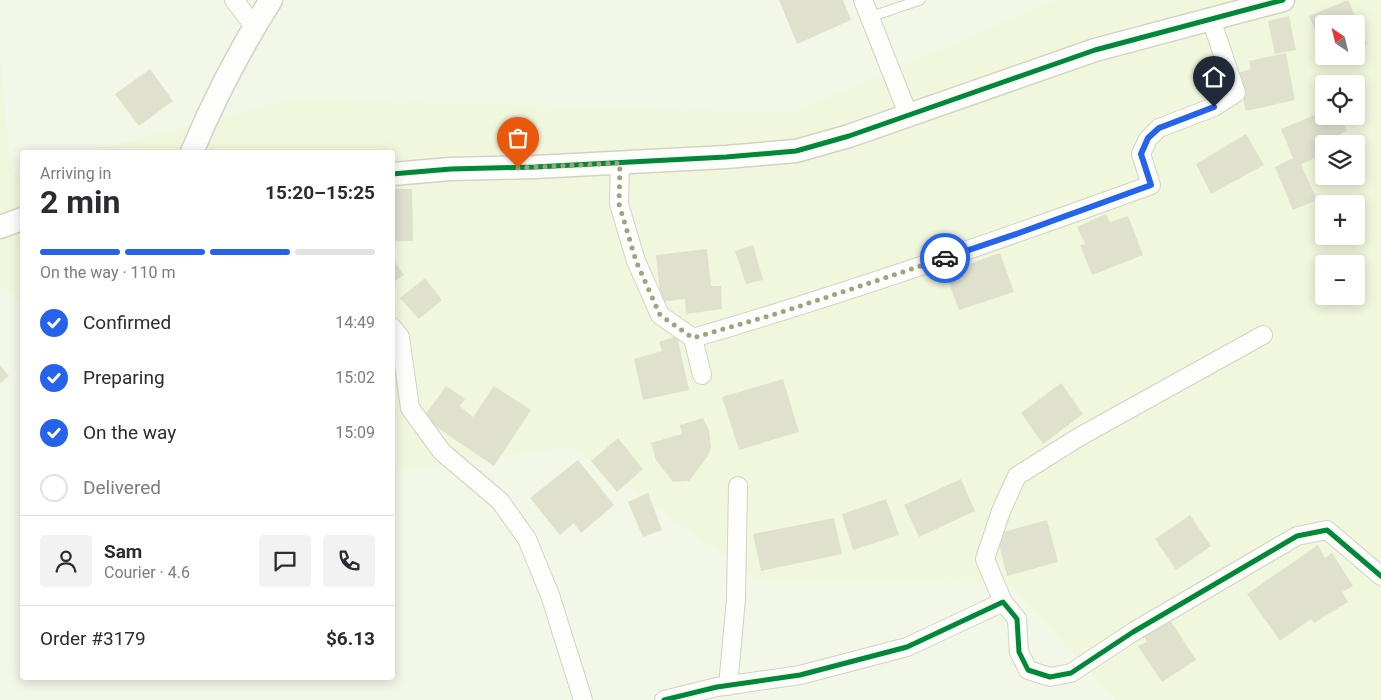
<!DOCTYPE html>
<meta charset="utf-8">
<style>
:root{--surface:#fff;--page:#f2f2f3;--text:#2b2b33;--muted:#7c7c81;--line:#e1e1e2;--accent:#2563eb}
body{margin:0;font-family:Roboto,sans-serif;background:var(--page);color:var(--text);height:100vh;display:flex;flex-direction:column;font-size:19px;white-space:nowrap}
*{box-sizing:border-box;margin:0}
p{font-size:16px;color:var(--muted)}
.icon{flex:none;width:28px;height:28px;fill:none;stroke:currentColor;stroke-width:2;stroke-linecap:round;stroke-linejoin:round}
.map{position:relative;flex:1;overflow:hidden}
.drawer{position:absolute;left:20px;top:150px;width:375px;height:530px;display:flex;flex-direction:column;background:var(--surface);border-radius:5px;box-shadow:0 2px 12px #0003}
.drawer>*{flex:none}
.needle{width:32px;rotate:325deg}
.controls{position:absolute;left:1315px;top:15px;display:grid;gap:10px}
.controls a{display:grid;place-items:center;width:50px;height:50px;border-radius:5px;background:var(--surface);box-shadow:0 2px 12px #0003;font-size:25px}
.pin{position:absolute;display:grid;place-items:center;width:42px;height:42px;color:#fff;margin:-51px -21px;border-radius:50% 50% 50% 0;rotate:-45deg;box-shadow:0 0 5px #0007}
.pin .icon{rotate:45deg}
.courier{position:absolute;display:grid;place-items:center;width:50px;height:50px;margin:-25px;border:4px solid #2563eb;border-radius:50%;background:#fff;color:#222;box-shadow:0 1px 6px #0007}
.summary em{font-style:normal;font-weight:700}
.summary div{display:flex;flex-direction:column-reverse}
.summary{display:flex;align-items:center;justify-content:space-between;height:85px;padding:0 20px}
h1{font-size:32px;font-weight:700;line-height:38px}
.bar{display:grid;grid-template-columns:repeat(4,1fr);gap:8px 5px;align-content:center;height:60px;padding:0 20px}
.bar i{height:6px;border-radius:4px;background:var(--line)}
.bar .on{background:var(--accent)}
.bar p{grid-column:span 4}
.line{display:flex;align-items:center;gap:12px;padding:0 20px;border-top:1px solid var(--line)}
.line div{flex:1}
.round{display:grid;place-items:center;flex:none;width:52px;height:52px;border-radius:5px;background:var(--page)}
ol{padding:0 20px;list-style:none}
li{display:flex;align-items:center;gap:15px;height:55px}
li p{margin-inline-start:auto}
li .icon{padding:5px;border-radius:50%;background:var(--accent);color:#fff;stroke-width:4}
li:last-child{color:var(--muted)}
li i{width:28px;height:28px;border:2px solid var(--line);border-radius:50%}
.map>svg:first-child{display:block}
</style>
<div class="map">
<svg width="1381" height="700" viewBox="0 0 1381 700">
<rect width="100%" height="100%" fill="#f3f7e8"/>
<path fill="#f1f7dc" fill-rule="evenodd" d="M1057,0H1381V700H1116L1007,582L761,581L570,447L393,471L392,152H87L292,99L793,113ZM1324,24H1356V56H1324ZM1324,84H1356V116H1324ZM1324,144H1356V176H1324ZM1324,204H1356V236H1324ZM1324,264H1356V296H1324Z
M0,52L11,172L22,169V304L0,284Z"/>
<path fill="#dfe1cd" d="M779,0H843L851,20L797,44Z
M1348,0L1367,44L1356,49V24H1324V51L1309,16Z
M1289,16L1296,50L1275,54L1268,21Z
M1286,53L1295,100L1246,111L1237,73L1251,69L1249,61Z
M150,69L173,101L139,126L115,94Z
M1324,111V116H1341L1347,131L1329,139L1331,144H1324V154L1301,164L1317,200L1293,210L1275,167L1293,158L1281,129Z
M1246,134L1264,165L1211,194L1196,164Z
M392,189H412L413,241H392Z
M1106,214L1110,222L1128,216L1143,255L1092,275L1080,245L1085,244L1077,227Z
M753,245L763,280L746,284L735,251Z
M707,249L711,286H721L722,309L686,314L685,299L661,302L656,255Z
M1000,253L1014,292L959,310L949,283L958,280L955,269Z
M392,258L404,275L392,283Z
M425,278L442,300L419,319L400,298Z
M677,336L689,390L643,400L634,359L662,351L659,342Z
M0,365L9,376L0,383Z
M783,379L799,432L739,450L722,397Z
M1061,383L1083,414L1043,444L1021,413Z
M446,386L465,399L460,406L473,417L494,386L531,410L494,466L423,418Z
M703,418L709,430L711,447L708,456L689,481L673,482L656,460L651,443L682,434L680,425Z
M618,438L643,469L617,492L591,461Z
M578,460L614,505L581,533L574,523L560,535L530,498Z
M961,479L975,511L919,537L904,505Z
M648,493L662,530L643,537L628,502Z
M886,499L899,535L853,550L842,514Z
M1190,515L1211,546L1176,570L1155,539Z
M834,518L842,554L761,571L753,534Z
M1047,520L1058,562L1007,576L996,534Z
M1318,545L1325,558L1332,553L1353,586L1342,592L1348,602L1314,623L1311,619L1280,641L1247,594Z
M1170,620L1196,660L1162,682L1138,646L1147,642L1144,636Z"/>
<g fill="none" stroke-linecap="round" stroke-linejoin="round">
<g stroke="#d2d3c0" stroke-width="11">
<path id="service" d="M870,17L920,0"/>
</g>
<g stroke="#d2d3c0" stroke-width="20">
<path id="minor" d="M234,0L254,26
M863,0L908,114
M620,163L619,204L636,261L660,315L693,338L702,375
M392,327L400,337L410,408L442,452L500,501L527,539L550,595L583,700
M693,338C848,293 1000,240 1151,185L1141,154L1148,139L1159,128L1214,107L1236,93L1211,19
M1003,602L985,559L1001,511L1017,476L1079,437L1263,335
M728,686L736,599L738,486
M664,700L717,687L800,675L907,647L1003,602L1017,619L1019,652L1028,670L1050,677L1071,673L1133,632L1268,553L1297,536L1327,530L1381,576"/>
</g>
<g stroke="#d2d3c0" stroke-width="25">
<path id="tertiary" d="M192,152C214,99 240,49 271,0
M392,174L451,169L535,167L726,157L796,151L849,136L1095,50L1283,0
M0,227L22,219"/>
</g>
<use href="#service" stroke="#fdfefc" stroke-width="9"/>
<use href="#minor" stroke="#fdfefc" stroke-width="18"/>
<use href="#tertiary" stroke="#fdfefc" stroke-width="22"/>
<g stroke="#f9ffe9" stroke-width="8">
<path id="cycleway" d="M392,174L451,169L535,167L726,157L796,151L849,136L1095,50L1283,0
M664,700L717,687L800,675L907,647L1003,602L1017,619L1019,652L1028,670L1050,677L1071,673L1133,632L1268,553L1297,536L1327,530L1381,576"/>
</g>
<use href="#cycleway" stroke="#00873e" stroke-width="5"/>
</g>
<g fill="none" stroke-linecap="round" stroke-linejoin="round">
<path stroke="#a0a280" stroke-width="5" stroke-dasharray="0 9" d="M518,168L620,163L619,204L636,261L660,315L693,338L779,313L945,258"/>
<path stroke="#2563eb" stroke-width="6" d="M945,258L1019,233L1151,185L1141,154L1148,138L1159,128L1214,107"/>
</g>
</svg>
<div class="controls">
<a><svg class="needle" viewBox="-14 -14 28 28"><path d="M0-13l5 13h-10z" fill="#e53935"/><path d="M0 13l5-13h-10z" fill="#7c7c81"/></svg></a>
<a><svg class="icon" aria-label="locate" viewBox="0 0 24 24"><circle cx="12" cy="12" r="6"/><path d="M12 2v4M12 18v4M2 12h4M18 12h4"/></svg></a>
<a><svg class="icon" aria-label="layers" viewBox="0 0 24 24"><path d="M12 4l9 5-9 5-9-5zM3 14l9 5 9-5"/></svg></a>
<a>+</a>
<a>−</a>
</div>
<div class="pin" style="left:518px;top:168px;background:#ea580c"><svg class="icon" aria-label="bag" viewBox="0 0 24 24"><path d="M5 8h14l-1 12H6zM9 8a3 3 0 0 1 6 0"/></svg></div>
<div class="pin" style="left:1214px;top:107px;background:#1f2937"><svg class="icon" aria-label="home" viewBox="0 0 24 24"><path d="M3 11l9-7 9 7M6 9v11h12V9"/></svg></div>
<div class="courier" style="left:945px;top:258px"><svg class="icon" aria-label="car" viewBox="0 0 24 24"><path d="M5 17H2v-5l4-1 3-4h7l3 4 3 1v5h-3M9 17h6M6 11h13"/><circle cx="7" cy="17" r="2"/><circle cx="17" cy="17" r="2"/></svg></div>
<section class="drawer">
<div class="summary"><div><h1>2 min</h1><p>Arriving in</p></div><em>15:20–15:25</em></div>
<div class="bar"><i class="on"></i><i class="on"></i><i class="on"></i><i></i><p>On the way · 110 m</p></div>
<ol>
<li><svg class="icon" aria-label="check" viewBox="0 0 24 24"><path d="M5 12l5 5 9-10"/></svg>Confirmed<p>14:49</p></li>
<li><svg class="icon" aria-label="check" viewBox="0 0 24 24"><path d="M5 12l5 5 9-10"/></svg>Preparing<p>15:02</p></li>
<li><svg class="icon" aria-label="check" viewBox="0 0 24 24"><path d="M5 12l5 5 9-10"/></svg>On the way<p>15:09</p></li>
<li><i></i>Delivered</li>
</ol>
<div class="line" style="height:90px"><a class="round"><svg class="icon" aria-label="person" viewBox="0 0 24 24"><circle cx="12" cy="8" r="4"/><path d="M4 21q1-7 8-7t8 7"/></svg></a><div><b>Sam</b><p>Courier · 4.6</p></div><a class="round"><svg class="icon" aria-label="chat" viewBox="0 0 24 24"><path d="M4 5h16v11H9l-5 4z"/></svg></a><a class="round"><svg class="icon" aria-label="phone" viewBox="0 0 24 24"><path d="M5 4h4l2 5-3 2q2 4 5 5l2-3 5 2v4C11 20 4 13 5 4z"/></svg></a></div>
<div class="line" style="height:65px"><div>Order #3179</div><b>$6.13</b></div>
</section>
</div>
